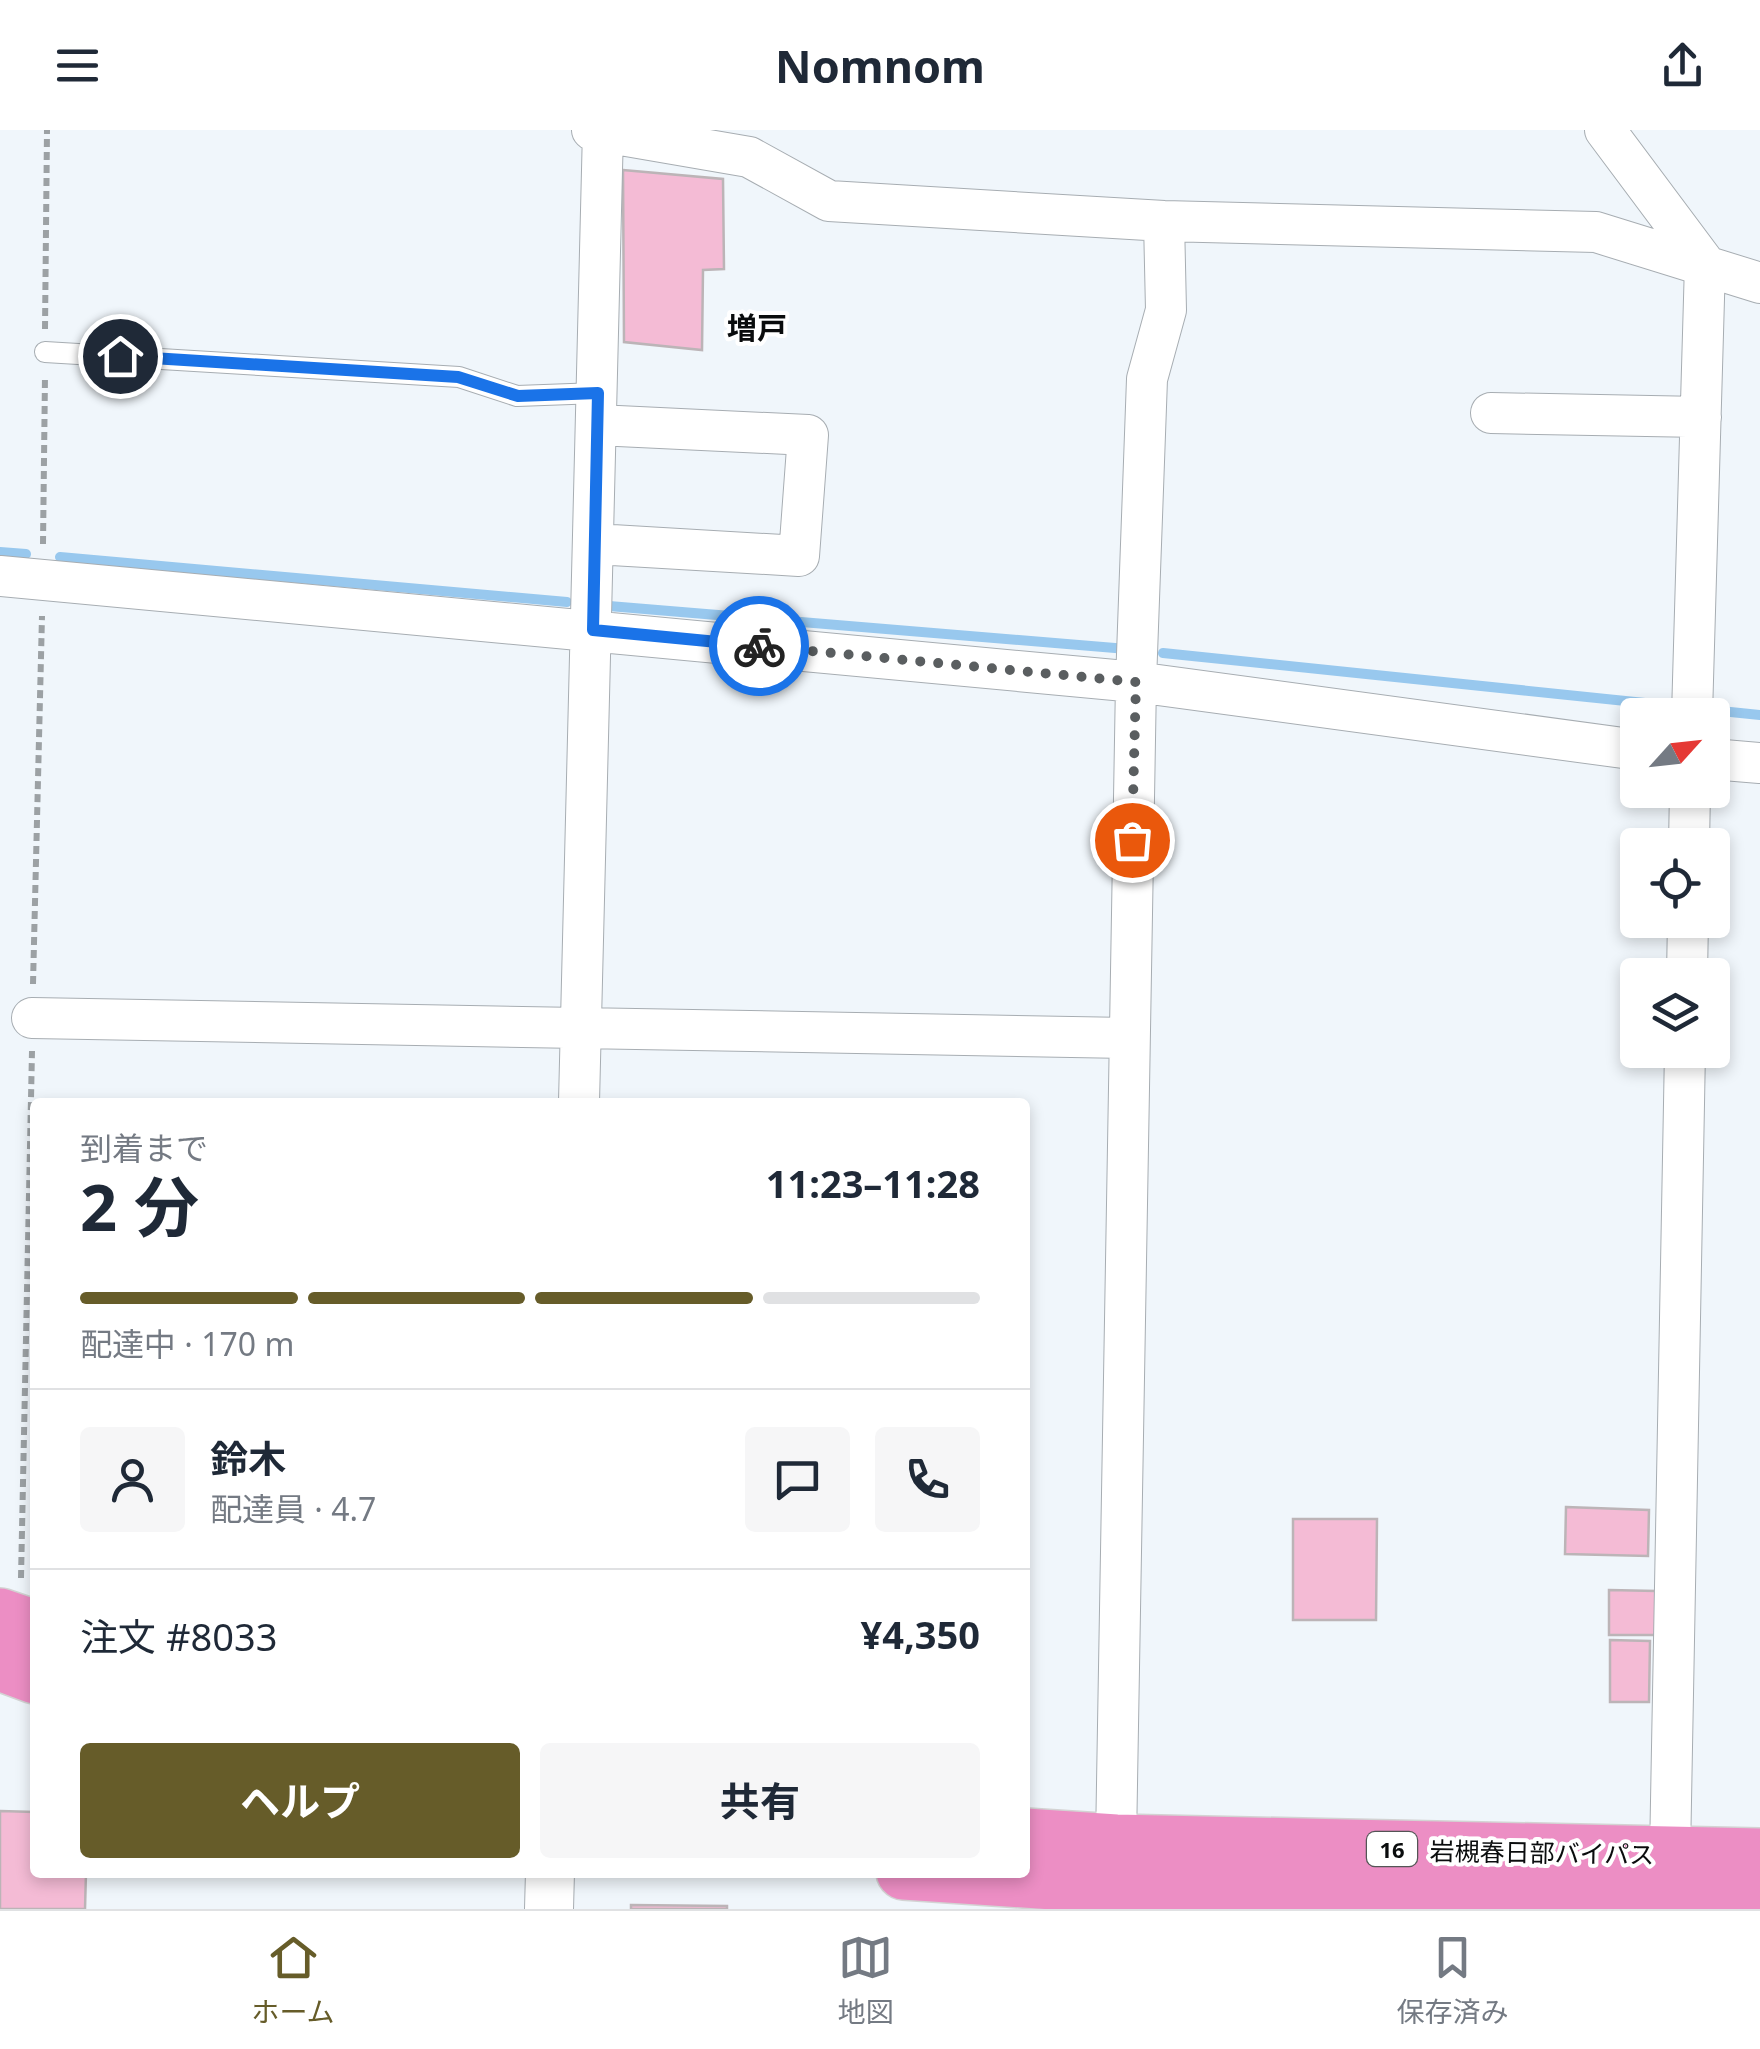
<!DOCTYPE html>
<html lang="ja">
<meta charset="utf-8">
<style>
:root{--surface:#fff;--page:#f6f6f7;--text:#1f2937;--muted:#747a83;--line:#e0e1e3;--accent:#665c29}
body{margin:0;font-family:"Noto Sans","Noto Sans JP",sans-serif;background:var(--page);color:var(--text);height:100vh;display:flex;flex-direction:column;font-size:38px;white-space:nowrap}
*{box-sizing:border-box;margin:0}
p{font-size:32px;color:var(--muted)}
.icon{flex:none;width:55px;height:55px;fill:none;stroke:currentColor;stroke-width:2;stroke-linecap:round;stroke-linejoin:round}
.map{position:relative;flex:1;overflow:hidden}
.side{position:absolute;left:30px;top:968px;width:1000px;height:780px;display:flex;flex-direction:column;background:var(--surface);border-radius:10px;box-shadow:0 5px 15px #0003}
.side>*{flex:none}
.needle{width:65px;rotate:63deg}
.controls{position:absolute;left:1620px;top:568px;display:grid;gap:20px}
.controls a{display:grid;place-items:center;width:110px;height:110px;border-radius:10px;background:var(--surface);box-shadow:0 5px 15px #0003;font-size:50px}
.pin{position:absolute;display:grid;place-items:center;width:85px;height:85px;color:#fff;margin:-42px;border:5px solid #fff;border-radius:50%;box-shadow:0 2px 10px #0007}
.courier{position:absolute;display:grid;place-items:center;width:100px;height:100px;margin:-50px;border:8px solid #1a73e8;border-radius:50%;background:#fff;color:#222;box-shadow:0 2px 12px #0007}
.head em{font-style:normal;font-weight:700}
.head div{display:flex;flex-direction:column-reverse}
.head{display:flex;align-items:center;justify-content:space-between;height:170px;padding:0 50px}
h1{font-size:65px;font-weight:700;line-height:75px}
.bar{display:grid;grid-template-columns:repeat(4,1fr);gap:15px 10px;align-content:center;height:120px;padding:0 50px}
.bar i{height:12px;border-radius:8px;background:var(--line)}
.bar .active{background:var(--accent)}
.bar p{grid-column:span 4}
.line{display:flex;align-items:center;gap:25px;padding:0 50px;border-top:2px solid var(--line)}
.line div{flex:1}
.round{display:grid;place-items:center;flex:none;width:105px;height:105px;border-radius:10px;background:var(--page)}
.cta{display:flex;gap:20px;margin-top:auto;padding:20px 50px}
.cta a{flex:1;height:115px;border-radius:10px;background:var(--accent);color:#fff;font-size:40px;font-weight:700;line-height:115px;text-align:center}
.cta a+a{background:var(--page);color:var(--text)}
header{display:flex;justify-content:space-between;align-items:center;height:130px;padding:0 50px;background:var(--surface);font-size:45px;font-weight:700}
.tab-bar{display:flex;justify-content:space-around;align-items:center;height:140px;border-top:2px solid var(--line);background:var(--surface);font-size:28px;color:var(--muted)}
.tab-bar a{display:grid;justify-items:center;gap:5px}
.tab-bar .active{color:var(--accent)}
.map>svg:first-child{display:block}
</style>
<header><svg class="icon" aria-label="menu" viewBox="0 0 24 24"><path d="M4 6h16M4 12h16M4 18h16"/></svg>Nomnom<svg class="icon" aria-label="share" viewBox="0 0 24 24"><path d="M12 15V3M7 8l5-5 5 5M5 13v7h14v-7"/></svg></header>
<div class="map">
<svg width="1760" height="1779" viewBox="0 0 1760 1779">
<rect width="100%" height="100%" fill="#f0f6fb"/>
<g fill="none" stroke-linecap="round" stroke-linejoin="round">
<path stroke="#98c8ee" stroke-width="10" d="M0,422L26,424
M60,427L567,472
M609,476L1127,519
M1163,523L1674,576
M1711,580L1760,585"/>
</g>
<path fill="#f4bbd5" stroke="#bcb4b7" stroke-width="2.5" d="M623,40L723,49L724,139L703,140L702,220L624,212Z
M1566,1377L1649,1380L1648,1426L1565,1424Z
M1293,1389H1377L1376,1490H1293Z
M1609,1460L1656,1461V1505H1609Z
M1610,1510L1650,1511L1649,1572H1610Z
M0,1681L35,1682V1742H86L85,1779H0Z
M631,1775L727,1776V1779H631Z"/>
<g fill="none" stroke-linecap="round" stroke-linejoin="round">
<g stroke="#a7adb2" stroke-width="22">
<path id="service" d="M45,222L459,247L517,266L598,263"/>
</g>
<g stroke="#a7adb2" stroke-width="42">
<path id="minor" d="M592,0L749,27L829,71L1164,91L1596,102L1760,153
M1605,0L1705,134L1692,585
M1491,283L1701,287
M595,414L799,426L808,305L597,295
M0,446L1136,552L1638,620
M1712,629L1760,633
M1689,715L1690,660
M1687,845L1688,790
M32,888L1127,908
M579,972L603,0
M1116,1712L1136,552L1147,249L1166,180L1164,91
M1670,1725L1685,920"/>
</g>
<g stroke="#a7adb2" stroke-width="50">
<path id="tertiary" d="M549,1779L550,1742"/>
</g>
<g stroke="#d3d3d3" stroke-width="58">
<path id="trunk" d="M0,1486L35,1498
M0,1533L35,1546
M1025,1706L1116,1712L1760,1726
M904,1742L1113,1756L1760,1773"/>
</g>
<path stroke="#9ca1a4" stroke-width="6" stroke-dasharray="8 5" stroke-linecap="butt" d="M45,199L47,0
M43,414L45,246
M33,854L42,486
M21,1448L32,921"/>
<use href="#service" stroke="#fff" stroke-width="20"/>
<use href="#minor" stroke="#fff" stroke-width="40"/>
<use href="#tertiary" stroke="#fff" stroke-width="48"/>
<use href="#trunk" stroke="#ec8ec4" stroke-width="55"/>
</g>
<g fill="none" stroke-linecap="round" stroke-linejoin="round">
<path stroke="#5a5e60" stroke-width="10" stroke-dasharray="0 18" d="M759,516L1136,552L1132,710"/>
<path stroke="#1a73e8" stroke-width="12" d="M120,226L458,247L518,266L598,263L593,500L759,516"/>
</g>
<g text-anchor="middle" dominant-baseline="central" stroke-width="8" stroke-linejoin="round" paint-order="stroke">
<rect fill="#fff" stroke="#545556" stroke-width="2.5" x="1367" y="1702" width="50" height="34" rx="8"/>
<g font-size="22" font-weight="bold" fill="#0a0c0d">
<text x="1392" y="1719">16</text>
</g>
<g font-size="25" fill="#0a0c0d" stroke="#fff">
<text transform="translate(1542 1722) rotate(1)">岩槻春日部バイパス</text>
</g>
<g font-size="30" font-weight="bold" fill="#0a0c0d" stroke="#fff">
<text x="757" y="197">増戸</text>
</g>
</g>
</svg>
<div class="controls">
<a><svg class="needle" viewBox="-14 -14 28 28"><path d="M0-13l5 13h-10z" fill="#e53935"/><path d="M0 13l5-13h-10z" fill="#747a83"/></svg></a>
<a><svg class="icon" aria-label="locate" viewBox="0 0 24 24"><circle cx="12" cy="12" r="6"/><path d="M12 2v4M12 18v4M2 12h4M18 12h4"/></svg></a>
<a><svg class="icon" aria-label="layers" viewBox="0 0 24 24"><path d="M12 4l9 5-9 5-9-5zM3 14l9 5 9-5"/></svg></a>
</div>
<div class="pin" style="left:1132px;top:710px;background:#ea580c"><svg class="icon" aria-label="bag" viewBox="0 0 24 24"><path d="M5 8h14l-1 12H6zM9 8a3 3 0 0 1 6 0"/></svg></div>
<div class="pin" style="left:120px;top:226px;background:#1f2937"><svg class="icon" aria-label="home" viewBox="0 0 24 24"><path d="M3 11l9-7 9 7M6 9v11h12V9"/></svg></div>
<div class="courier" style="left:759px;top:516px"><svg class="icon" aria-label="bike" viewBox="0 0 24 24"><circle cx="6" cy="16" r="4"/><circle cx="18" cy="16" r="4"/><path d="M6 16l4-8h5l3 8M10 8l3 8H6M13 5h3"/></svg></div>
<section class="side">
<div class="head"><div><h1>2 分</h1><p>到着まで</p></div><em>11:23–11:28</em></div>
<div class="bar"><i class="active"></i><i class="active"></i><i class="active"></i><i></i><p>配達中 · 170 m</p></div>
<div class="line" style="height:180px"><a class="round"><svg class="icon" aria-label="person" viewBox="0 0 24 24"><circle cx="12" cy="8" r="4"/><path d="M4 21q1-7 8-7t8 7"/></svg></a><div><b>鈴木</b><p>配達員 · 4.7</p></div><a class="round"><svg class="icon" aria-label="chat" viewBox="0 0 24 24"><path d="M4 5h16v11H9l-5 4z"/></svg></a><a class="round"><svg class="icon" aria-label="phone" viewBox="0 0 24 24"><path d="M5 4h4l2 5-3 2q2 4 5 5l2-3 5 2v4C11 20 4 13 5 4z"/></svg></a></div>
<div class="line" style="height:130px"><div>注文 #8033</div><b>¥4,350</b></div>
<div class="cta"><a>ヘルプ</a><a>共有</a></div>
</section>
</div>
<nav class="tab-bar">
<a class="active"><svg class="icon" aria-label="home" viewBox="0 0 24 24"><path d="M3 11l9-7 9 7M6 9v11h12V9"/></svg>ホーム</a>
<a><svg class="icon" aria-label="map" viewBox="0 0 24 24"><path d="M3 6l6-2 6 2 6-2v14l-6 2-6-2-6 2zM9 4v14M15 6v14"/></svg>地図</a>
<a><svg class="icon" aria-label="saved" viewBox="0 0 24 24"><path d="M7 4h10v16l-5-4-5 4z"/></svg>保存済み</a>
</nav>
